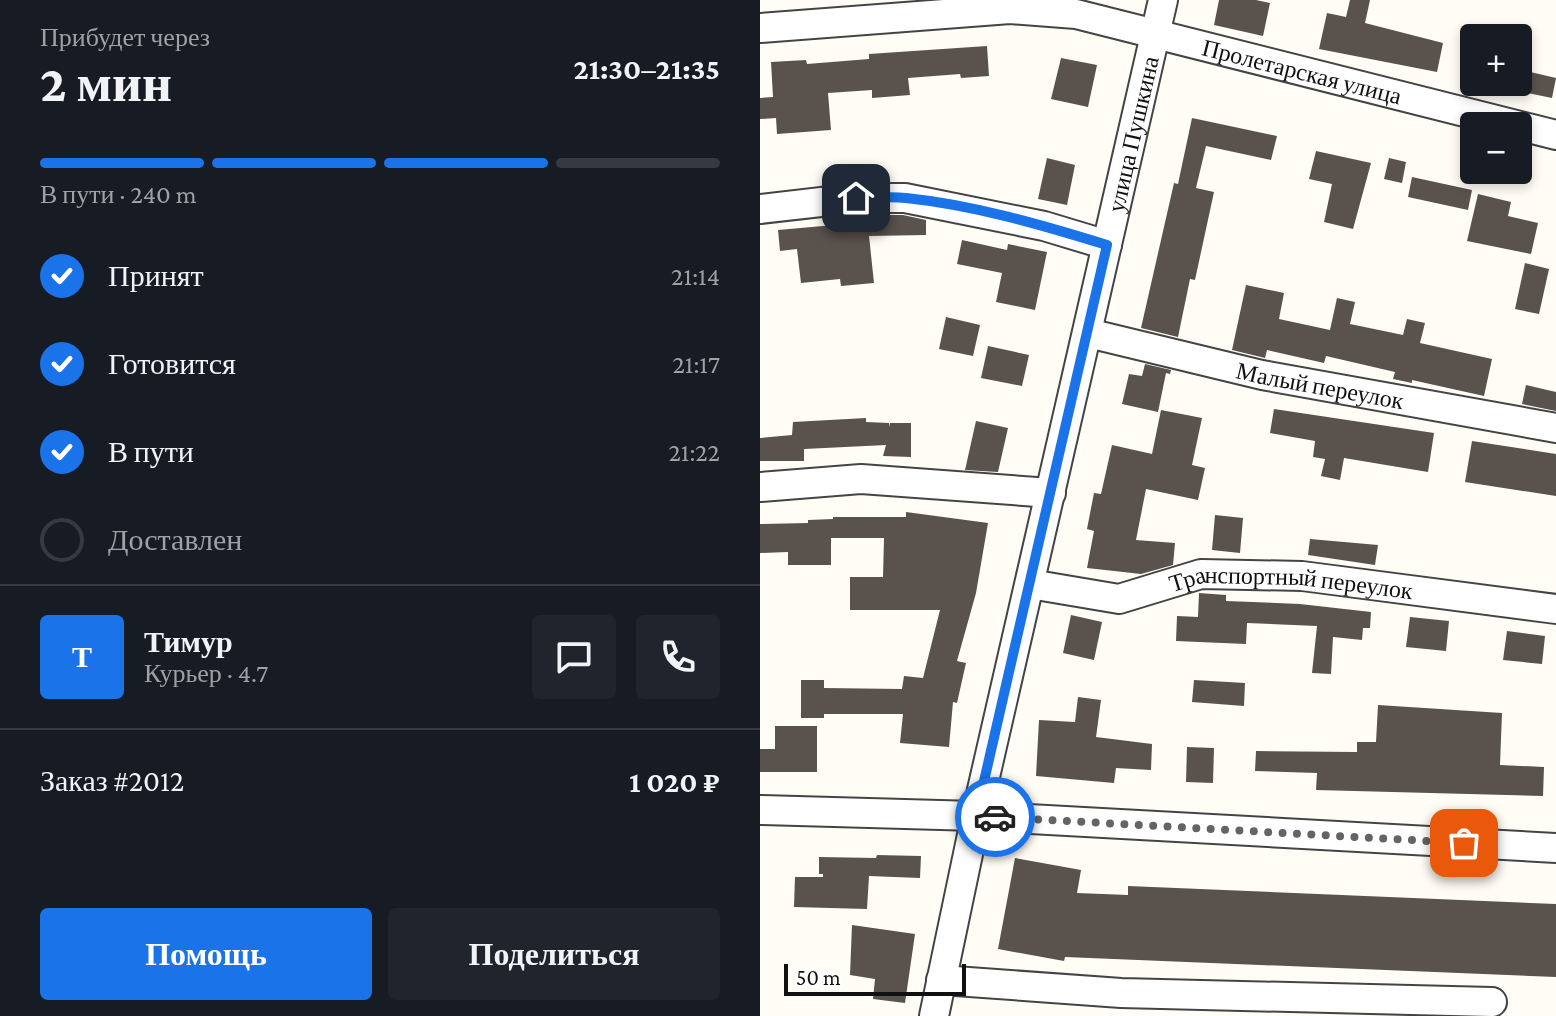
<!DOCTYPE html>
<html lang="ru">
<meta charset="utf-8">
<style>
:root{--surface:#171b24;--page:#20242c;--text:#f1f3f6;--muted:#9ea1a6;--line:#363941;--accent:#1a73e8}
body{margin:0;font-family:"Crimson Pro",serif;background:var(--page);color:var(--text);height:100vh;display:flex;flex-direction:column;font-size:30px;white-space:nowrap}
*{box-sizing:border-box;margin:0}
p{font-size:26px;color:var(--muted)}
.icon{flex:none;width:44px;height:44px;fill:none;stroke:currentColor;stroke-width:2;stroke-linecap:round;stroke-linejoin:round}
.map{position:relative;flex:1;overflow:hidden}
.panel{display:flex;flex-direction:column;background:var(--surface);width:760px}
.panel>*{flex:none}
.buttons{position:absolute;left:700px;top:24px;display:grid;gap:16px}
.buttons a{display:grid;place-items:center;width:72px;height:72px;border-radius:8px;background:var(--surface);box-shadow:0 4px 12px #0003;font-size:40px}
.scale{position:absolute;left:24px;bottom:20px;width:182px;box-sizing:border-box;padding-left:8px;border:4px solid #111;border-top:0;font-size:22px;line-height:28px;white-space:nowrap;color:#111;-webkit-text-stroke:6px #fff;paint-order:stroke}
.pin{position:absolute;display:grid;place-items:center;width:68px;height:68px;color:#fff;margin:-34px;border-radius:16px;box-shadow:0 4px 12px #0006}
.courier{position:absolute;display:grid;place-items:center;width:80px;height:80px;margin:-40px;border:6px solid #1a73e8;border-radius:50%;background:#fff;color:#222;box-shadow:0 2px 10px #0007}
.head em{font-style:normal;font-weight:700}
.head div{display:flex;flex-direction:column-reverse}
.head{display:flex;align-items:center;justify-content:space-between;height:136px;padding:0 40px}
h1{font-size:52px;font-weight:700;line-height:60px}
.bar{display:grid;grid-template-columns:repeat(4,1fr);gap:12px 8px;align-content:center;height:96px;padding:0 40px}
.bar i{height:10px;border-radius:6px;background:var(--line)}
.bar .on{background:var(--accent)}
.bar p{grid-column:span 4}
.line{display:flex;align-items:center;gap:20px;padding:0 40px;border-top:2px solid var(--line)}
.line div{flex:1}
.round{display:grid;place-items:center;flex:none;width:84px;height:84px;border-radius:8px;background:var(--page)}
ol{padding:0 40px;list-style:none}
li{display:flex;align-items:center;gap:24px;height:88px}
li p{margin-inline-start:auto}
li .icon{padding:8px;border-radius:50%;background:var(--accent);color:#fff;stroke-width:4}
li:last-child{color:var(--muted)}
li i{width:44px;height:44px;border:4px solid var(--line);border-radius:50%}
.cta{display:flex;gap:16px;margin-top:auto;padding:16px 40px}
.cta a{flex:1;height:92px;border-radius:8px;background:var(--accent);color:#fff;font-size:32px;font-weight:700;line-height:92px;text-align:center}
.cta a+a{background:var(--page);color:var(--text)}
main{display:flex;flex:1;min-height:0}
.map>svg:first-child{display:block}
</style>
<main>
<section class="panel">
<div class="head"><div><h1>2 мин</h1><p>Прибудет через</p></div><em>21:30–21:35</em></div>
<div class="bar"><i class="on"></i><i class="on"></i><i class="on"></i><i></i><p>В пути · 240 m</p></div>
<ol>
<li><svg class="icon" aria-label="check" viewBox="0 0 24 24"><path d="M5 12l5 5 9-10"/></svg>Принят<p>21:14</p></li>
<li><svg class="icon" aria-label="check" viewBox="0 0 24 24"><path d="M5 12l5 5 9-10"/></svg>Готовится<p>21:17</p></li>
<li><svg class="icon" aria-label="check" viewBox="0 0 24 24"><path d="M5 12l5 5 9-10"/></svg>В пути<p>21:22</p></li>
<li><i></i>Доставлен</li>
</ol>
<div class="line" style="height:144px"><b class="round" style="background:var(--accent);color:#fff">Т</b><div><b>Тимур</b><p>Курьер · 4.7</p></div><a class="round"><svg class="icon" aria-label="chat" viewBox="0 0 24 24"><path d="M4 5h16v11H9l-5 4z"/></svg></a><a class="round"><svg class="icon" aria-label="phone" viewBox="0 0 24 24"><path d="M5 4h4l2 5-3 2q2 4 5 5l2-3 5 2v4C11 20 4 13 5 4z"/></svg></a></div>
<div class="line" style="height:104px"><div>Заказ #2012</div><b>1 020 ₽</b></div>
<div class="cta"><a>Помощь</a><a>Поделиться</a></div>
</section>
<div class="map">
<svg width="796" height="1016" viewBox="0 0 796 1016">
<rect width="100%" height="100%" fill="#fffdf5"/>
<path fill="#5a524d" d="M459,0H496L510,3L503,36L454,25Z
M590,0H610L605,23L683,43L677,72L559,49L567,13L586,17Z
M227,46L229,76L201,78L200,74L148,78L150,95L112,98V90L68,93L71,130L17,134L16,118L0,119V98L13,97L11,62L46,60L47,64L109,59V54Z
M301,58L337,65L328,107L291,99Z
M758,69L796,78L792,98L758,91Z
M432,118L517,136L511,160L446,146L436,188L454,192L435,280L430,279L418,337L381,328L414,183L418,184Z
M556,151L611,163L593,229L564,222L572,184L549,179Z
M287,158L315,165L307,205L278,199Z
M629,158L646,162L642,183L624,179Z
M652,177L712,190L708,210L648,197Z
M718,194L751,202L748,216L778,223L771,254L707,241Z
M120,215H143L166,220V235L109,236L114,283L81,286L80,279L41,283L37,249L20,251L18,230L74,225V220Z
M202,240L247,250L248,244L287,252L275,310L236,302L242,273L197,264Z
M765,263L789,269L779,314L755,309Z
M486,285L524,293L519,319L570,330L577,298L595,302L590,324L643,335L647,319L665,323L660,343L732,359L724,396L652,380V383L633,379L635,372L566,356L564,363L507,350L505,358L472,350Z
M186,317L220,325L213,356L179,349Z
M228,346L269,355L262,386L221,378Z
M385,364L411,370L410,374L406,373L398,412L362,404L369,374L382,376Z
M766,385L796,392V411L762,404Z
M514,409L674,433L668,472L584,458L580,480L561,476L565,459L553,457L555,441L510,433Z
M401,410L442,418L432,465L445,468L438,500L386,489L376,540L415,543L413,565L381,574L327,568L334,531L327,529L334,493L341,494L352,445L392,454Z
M106,418V422L129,423L130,427V423H151V457L123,456L126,445L44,449V461H0V438L32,435L33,422Z
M216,421L248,428L238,472L205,470Z
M712,441L796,454V496L705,482Z
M146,512L228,523L216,593L197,661L206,663L197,703L193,702L189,747L140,743L143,714H64V718H41V680H64V688L142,689L144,676L163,678L180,610H90V577H123L124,538H71V565H28V552L0,553V524L48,523V520L73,519V517H146Z
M455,515L483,518L480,553L452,550Z
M550,539L618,545L615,565L548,555Z
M439,593L466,595V601L540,604L611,612L610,628H603L602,640L573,637L571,674L552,673L557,626L487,623L486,644L416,641L417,616L438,617Z
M311,615L342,622L334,660L303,653Z
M650,617L689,621L686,651L646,647Z
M747,631L785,636L782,664L743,660Z
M434,680L485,683L484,706L432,702Z
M318,697L341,700L336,737L392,744L391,770L356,768L354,783L276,776L279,720L315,722Z
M618,705L742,713L740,765L784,767L783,796L556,790L557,773L495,771L496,751L597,752V742H616Z
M15,726H57V772H0V749H15Z
M427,747L454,748L453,783L426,782Z
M117,855L161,856L160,878L109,876L107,909L34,907L35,877H63V874H59V857L116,858Z
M255,858L321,870L317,893L368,895V886L796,904V977L305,957L304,961L238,949Z
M92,925L155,934L145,1003L113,999L115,979L90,975Z"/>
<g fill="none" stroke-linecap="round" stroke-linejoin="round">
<g stroke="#444" stroke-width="32">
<g id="minor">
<path id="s1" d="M0,28L250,9L316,14L796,135"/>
<path d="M0,209L96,198H145L284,226L347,245"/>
<path id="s2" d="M328,333L502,375L796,428"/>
<path d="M0,487L101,479L291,493"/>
<path id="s3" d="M270,584L359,599L441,574L542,576L796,609"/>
<path d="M0,810L216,816L796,848"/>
<path d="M181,980L361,993L732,1002"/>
<path id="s4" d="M174,1016L216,816L403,0"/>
</g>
</g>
<use href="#minor" stroke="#fff" stroke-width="28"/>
</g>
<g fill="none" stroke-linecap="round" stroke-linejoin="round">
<path stroke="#646461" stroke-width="8" stroke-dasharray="0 14.4" d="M235,817L704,843"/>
<path stroke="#1a73e8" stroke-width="10" d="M96,198C112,198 130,196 146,198C214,205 282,225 347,245L216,816L235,817"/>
</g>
<g text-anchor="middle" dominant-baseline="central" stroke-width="8" stroke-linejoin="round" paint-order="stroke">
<g font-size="24" fill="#111" stroke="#fff">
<text stroke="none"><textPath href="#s1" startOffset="550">Пролетарская улица</textPath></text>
<text stroke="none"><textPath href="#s4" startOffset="904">улица Пушкина</textPath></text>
<text stroke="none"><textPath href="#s2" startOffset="238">Малый переулок</textPath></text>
<text stroke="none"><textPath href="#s3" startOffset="266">Транспортный переулок</textPath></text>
</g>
</g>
</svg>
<div class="buttons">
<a>+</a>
<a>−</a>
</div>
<div class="scale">50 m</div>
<div class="pin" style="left:704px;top:843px;background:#ea580c"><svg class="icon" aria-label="bag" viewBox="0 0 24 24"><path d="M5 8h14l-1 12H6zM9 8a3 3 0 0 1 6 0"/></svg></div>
<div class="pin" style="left:96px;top:198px;background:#1f2937"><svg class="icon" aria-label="home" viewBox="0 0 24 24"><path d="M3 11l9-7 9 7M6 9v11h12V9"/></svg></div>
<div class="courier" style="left:235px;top:817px"><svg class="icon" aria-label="car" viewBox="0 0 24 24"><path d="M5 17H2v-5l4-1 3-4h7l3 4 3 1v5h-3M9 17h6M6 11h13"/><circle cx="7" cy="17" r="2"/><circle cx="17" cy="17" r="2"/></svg></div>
</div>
</main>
